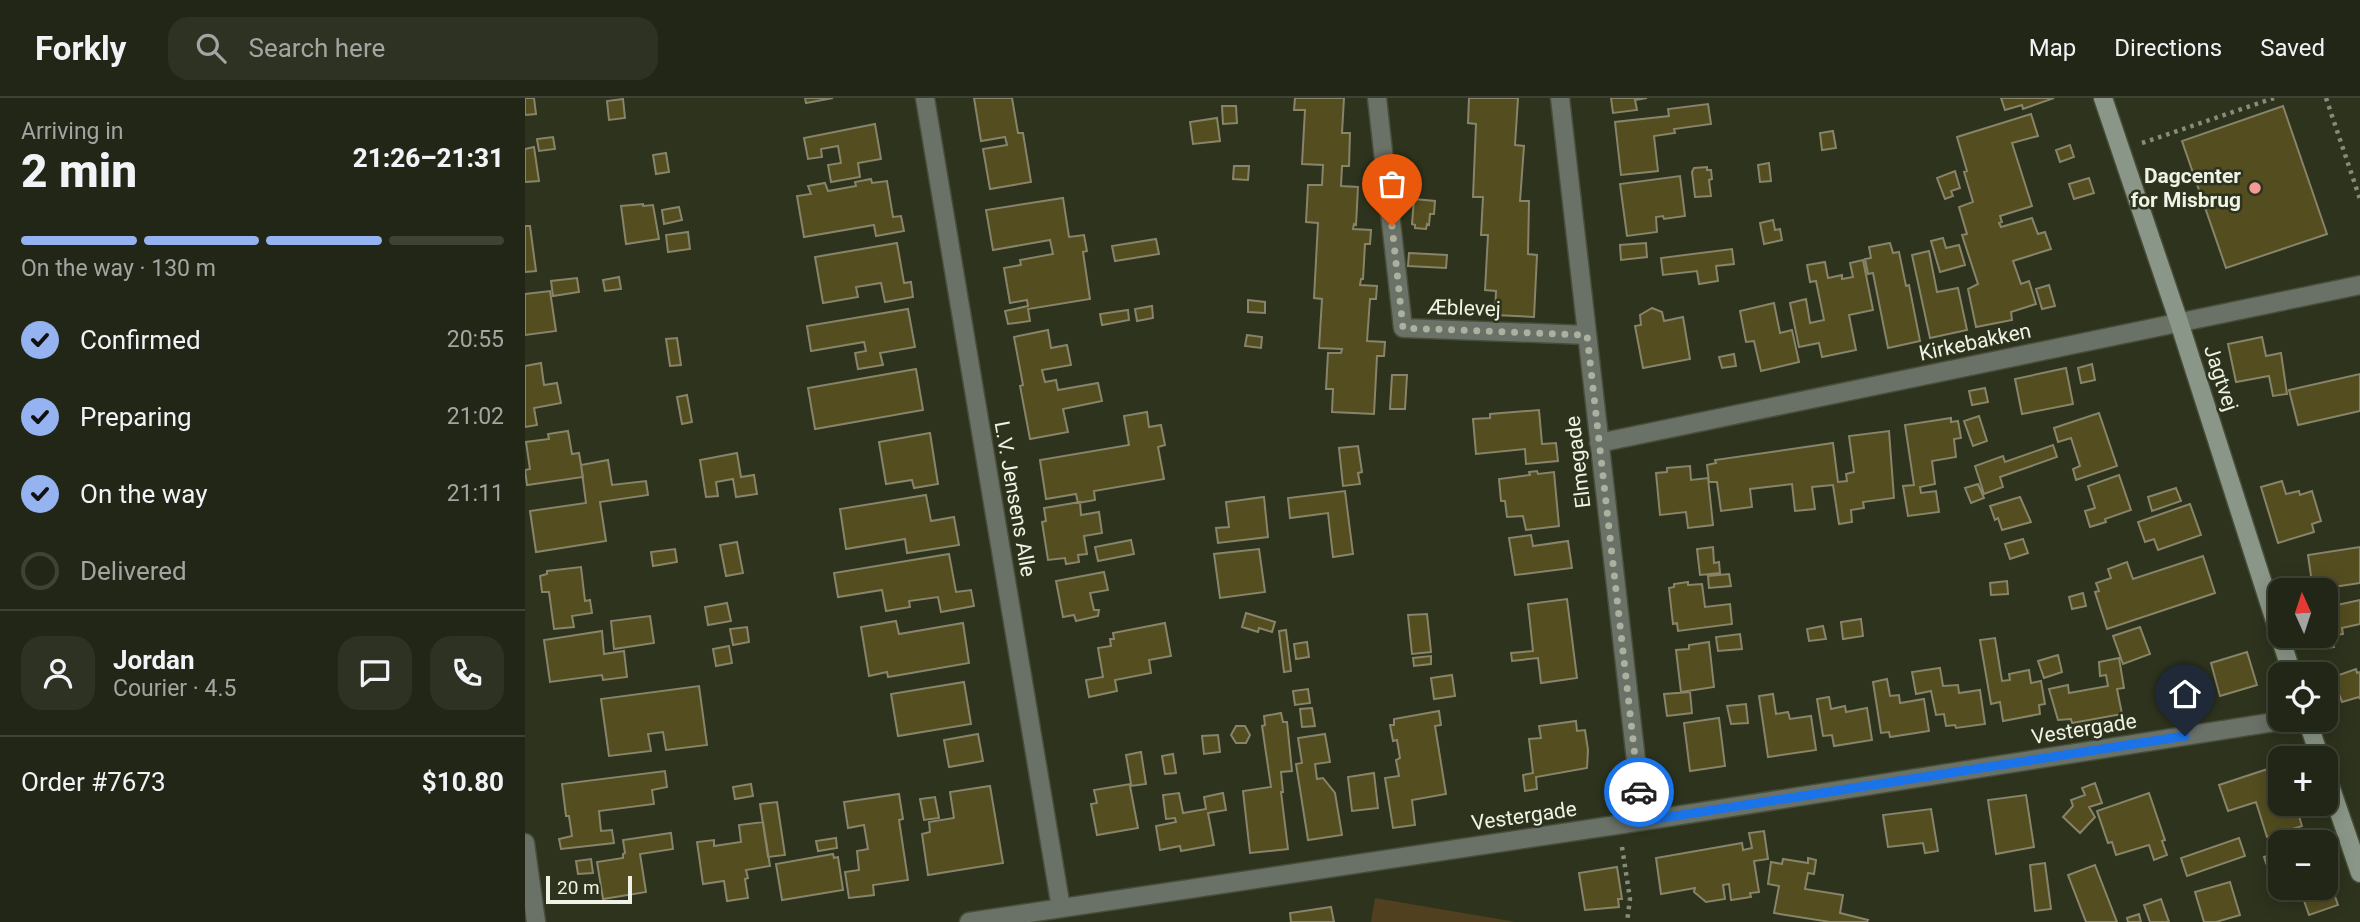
<!DOCTYPE html>
<meta charset="utf-8">
<style>
:root{--surface:#222616;--page:#2e3223;--text:#f1f3f6;--muted:#a2a5a1;--line:#3f4335;--accent:#95b2f1}
body{margin:0;font-family:Roboto,sans-serif;background:var(--page);color:var(--text);height:100vh;display:flex;flex-direction:column;font-size:26px;white-space:nowrap}
*{box-sizing:border-box;margin:0}
p{font-size:23px;color:var(--muted)}
.icon{flex:none;width:38px;height:38px;fill:none;stroke:currentColor;stroke-width:2;stroke-linecap:round;stroke-linejoin:round}
.map{position:relative;flex:1;overflow:hidden}
.side{display:flex;flex-direction:column;background:var(--surface);width:525px}
.side>*{flex:none}
.needle{width:46px;rotate:357deg}
.tools{position:absolute;left:1743px;top:480px;display:grid;gap:14px}
.tools a{display:grid;place-items:center;width:70px;height:70px;border-radius:14px;background:var(--surface);box-shadow:0 4px 18px #0003,0 0 0 2px var(--line);font-size:35px}
.scale{position:absolute;left:21px;bottom:18px;width:86px;box-sizing:border-box;padding-left:7px;border:4px solid #eff3e5;border-top:0;font-size:19px;line-height:24px;white-space:nowrap;color:#eff3e5;-webkit-text-stroke:5px #2d331d;paint-order:stroke}
.pin{position:absolute;display:grid;place-items:center;width:60px;height:60px;color:#fff;margin:-72px -30px;border-radius:50% 50% 50% 0;rotate:-45deg;box-shadow:0 0 7px #0007}
.pin .icon{rotate:45deg}
.courier{position:absolute;display:grid;place-items:center;width:70px;height:70px;margin:-35px;border:5px solid #1a73e8;border-radius:50%;background:#fff;color:#222;box-shadow:0 2px 9px #0007}
.summary em{font-style:normal;font-weight:800}
.summary div{display:flex;flex-direction:column-reverse}
.summary{display:flex;align-items:center;justify-content:space-between;height:119px;padding:0 21px}
h1{font-size:46px;font-weight:800;line-height:52px}
.bar{display:grid;grid-template-columns:repeat(4,1fr);gap:10px 7px;align-content:center;height:84px;padding:0 21px}
.bar i{height:9px;border-radius:5px;background:var(--line)}
.bar .selected{background:var(--accent)}
.bar p{grid-column:span 4}
.line{display:flex;align-items:center;gap:18px;padding:0 21px;border-top:2px solid var(--line)}
.line div{flex:1}
.round{display:grid;place-items:center;flex:none;width:74px;height:74px;border-radius:21px;background:var(--page)}
ol{padding:0 21px;list-style:none}
li{display:flex;align-items:center;gap:21px;height:77px}
li p{margin-inline-start:auto}
li .icon{padding:7px;border-radius:50%;background:var(--accent);color:#111;stroke-width:4}
li:last-child{color:var(--muted)}
li i{width:38px;height:38px;border:4px solid var(--line);border-radius:50%}
header{display:flex;align-items:center;gap:42px;box-sizing:border-box;height:98px;padding:0 35px;background:var(--surface);border-bottom:2px solid var(--line)}
header strong{font-size:33px}
nav{display:flex;gap:38px;margin-inline-start:auto;font-size:24px}
.search{width:490px;height:63px;background:var(--page);display:flex;align-items:center;gap:18px;box-sizing:border-box;padding:0 24px;border-radius:21px;color:var(--muted);font-size:26px}
main{display:flex;flex:1;min-height:0}
.map>svg:first-child{display:block}
</style>
<header>
<strong>Forkly</strong>
<div class="search"><svg class="icon" aria-label="search" viewBox="0 0 24 24"><circle cx="10" cy="10" r="6"/><path d="M15 15l6 6"/></svg>Search here</div>
<nav><a>Map</a><a>Directions</a><a>Saved</a></nav>
</header>
<main>
<section class="side">
<div class="summary"><div><h1>2 min</h1><p>Arriving in</p></div><em>21:26–21:31</em></div>
<div class="bar"><i class="selected"></i><i class="selected"></i><i class="selected"></i><i></i><p>On the way · 130 m</p></div>
<ol>
<li><svg class="icon" aria-label="check" viewBox="0 0 24 24"><path d="M5 12l5 5 9-10"/></svg>Confirmed<p>20:55</p></li>
<li><svg class="icon" aria-label="check" viewBox="0 0 24 24"><path d="M5 12l5 5 9-10"/></svg>Preparing<p>21:02</p></li>
<li><svg class="icon" aria-label="check" viewBox="0 0 24 24"><path d="M5 12l5 5 9-10"/></svg>On the way<p>21:11</p></li>
<li><i></i>Delivered</li>
</ol>
<div class="line" style="height:126px"><a class="round"><svg class="icon" aria-label="person" viewBox="0 0 24 24"><circle cx="12" cy="8" r="4"/><path d="M4 21q1-7 8-7t8 7"/></svg></a><div><b>Jordan</b><p>Courier · 4.5</p></div><a class="round"><svg class="icon" aria-label="chat" viewBox="0 0 24 24"><path d="M4 5h16v11H9l-5 4z"/></svg></a><a class="round"><svg class="icon" aria-label="phone" viewBox="0 0 24 24"><path d="M5 4h4l2 5-3 2q2 4 5 5l2-3 5 2v4C11 20 4 13 5 4z"/></svg></a></div>
<div class="line" style="height:91px"><div>Order #7673</div><b>$10.80</b></div>
</section>
<div class="map">
<svg width="1835" height="824" viewBox="0 0 1835 824">
<rect width="100%" height="100%" fill="#2d331d"/>
<path fill="#504020" d="M850,800L991,824H846Z"/>
<path fill="#534d20" stroke="#878469" stroke-width="2" d="M0,0H9L11,16L0,17Z
M280,0H308L281,5Z
M449,0H487L493,35H498L506,84L465,91L458,51L482,47L480,39L456,43Z
M770,0H819L817,35H825L824,68H817L816,88L833,89L831,127L829,126L828,131L846,132L845,146H840L838,181H836L835,187L852,188L851,201H845L842,243L860,244L859,258H852L849,316L807,314L808,291H801L803,255H816L817,251L794,250L797,201L789,200L793,125L781,124L783,87H797L798,67L777,66L780,12H769Z
M944,0H993L990,47L999,48L995,103H1004L1003,156L1012,157L1009,219L970,217L971,193L960,192L963,137H956L958,99H948L951,26L943,25Z
M1086,0H1122L1110,2L1112,12L1088,15Z
M1476,0H1529L1498,11L1497,7L1480,12Z
M98,1L100,20L84,22L82,3Z
M1183,6L1186,26L1149,31L1150,35L1129,38L1133,73L1096,77L1090,24L1144,18L1143,11Z
M697,8H711L712,25L698,26Z
M1758,8L1802,136L1701,170L1657,43Z
M1506,16L1513,38L1487,45L1507,108L1475,118L1477,124L1474,125L1476,129L1507,120L1513,136L1520,134L1526,151L1488,163L1496,186L1504,183L1511,206L1486,214L1487,222L1451,229L1443,191L1453,186L1437,137L1442,136L1434,109L1448,104L1439,74L1442,73L1432,39Z
M692,20L695,43L668,46L665,24Z
M350,26L356,61L333,65L335,79L306,84L303,67L316,65L313,48L296,51L297,59L283,61L279,40Z
M1308,33L1311,50L1297,52L1295,35Z
M28,39L30,51L14,53L12,41Z
M1545,47L1549,59L1535,64L1531,52Z
M9,49L14,83L0,84V51Z
M141,55L144,74L131,76L128,57Z
M1244,65L1246,83L1235,84L1233,67Z
M709,68H724L723,82L708,81Z
M1182,69V72H1186L1187,81L1184,82L1186,98L1170,99L1167,74L1169,70Z
M1430,73L1435,90L1426,93L1428,98L1420,101L1412,80Z
M1155,78L1160,118L1139,121L1138,118L1131,119L1132,134L1102,138L1095,86Z
M1564,80L1569,95L1549,101L1544,86Z
M346,81L347,85L362,83L368,119L376,118L379,133L351,138L349,127L279,139L272,98L286,96L283,88L300,85L303,93L331,88L330,84Z
M538,100L544,139L559,137L562,153L558,154L565,201L503,211L505,223L483,226L480,213L503,208L502,202L485,205L479,170L496,167L495,162L528,156L525,142L468,152L461,112Z
M889,101L910,103L909,116H905L904,127L902,126L901,131L890,130V127L887,126Z
M118,106V108L128,107L134,141L101,146L96,108Z
M154,109L157,122L139,126L137,112Z
M1248,122L1250,132L1255,131L1257,142L1239,146L1235,125Z
M0,128H5L11,173L0,174Z
M163,134L165,151L143,154L141,137Z
M1418,140L1421,150L1434,147L1440,167L1415,174L1406,143Z
M631,141L634,156L590,163L587,148Z
M372,145L379,185L386,184L388,199L360,204L356,185L331,189L333,199L298,205L290,159Z
M1121,145L1122,159L1096,162L1095,147Z
M1365,145L1368,155L1374,154L1381,188L1384,187L1395,243L1363,250L1348,175L1343,176L1340,161L1346,160L1344,149Z
M1207,151L1209,166L1191,168L1193,183L1174,186L1172,173L1138,177L1136,160Z
M1404,153L1412,194L1433,190L1442,232L1405,240L1387,157Z
M884,155L922,157L921,170L883,168Z
M1338,162L1348,212L1324,217L1331,252L1297,259L1294,245L1274,249L1265,205L1281,201L1285,225L1299,222L1291,183L1285,184L1282,167L1300,164L1303,180L1317,177V181L1328,179L1325,165Z
M94,179L96,191L80,193L78,182Z
M52,180L54,194L28,198L26,183Z
M1524,187L1530,208L1517,211L1511,191Z
M25,193L31,233L0,237V196Z
M723,202L740,204V215L723,214Z
M1249,205L1255,235L1267,232L1274,264L1236,273L1229,243L1221,244L1215,213Z
M627,208L628,220L612,223L610,211Z
M1127,210L1137,214L1139,223L1158,219L1165,261L1118,270L1110,228L1116,227L1115,217Z
M383,211L390,249L355,255L358,267L333,271L330,255L341,253L339,244L286,253L282,228Z
M603,212L604,222L577,227L575,216Z
M523,232L526,250L542,247L546,267L517,272L520,284L531,282L533,292L573,285L577,303L538,311L543,334L505,341L495,288L498,287L489,239Z
M722,237L737,239L736,250L720,248Z
M1737,239L1741,258L1756,255L1762,296L1748,298L1744,278L1711,284L1703,246Z
M152,240L156,267L145,268L141,241Z
M1209,256L1211,268L1197,270L1194,259Z
M16,265L19,287L32,285L36,305L9,310L12,327L0,329V268Z
M1567,266L1570,282L1556,285L1553,270Z
M1541,270L1548,306L1497,316L1490,281Z
M391,271L398,312L290,331L283,290Z
M1835,276V313L1773,327L1764,292Z
M867,277H882L880,311H865Z
M1460,290L1463,304L1447,307L1444,293Z
M162,297L167,324L157,326L152,299Z
M1014,312L1017,346L1031,345L1033,363L1001,366L1000,351L951,356L948,321L965,320V316Z
M622,314L624,329L636,327L640,347L633,349L639,381L569,393L570,402L553,405L551,396L521,401L515,362L604,347L599,318Z
M1574,315L1592,368L1551,382L1548,371L1555,368L1546,340L1533,344L1529,330Z
M1454,318L1462,343L1448,348L1439,323Z
M1426,320V324L1433,323L1436,340L1429,341L1431,359L1407,363L1410,386L1395,389L1396,395L1411,393L1414,414L1383,418L1378,388L1389,387L1380,327Z
M43,333L47,356L54,355L58,379L2,387L0,372L5,371L1,344L24,341L23,336Z
M1364,333L1369,400L1338,404L1339,410L1326,412L1327,424L1314,426L1308,387L1287,389L1290,411L1270,413L1267,386L1225,391L1227,409L1196,413L1192,384H1184L1182,367L1191,365L1190,362L1308,345L1313,384L1322,383L1321,376L1329,374L1324,338Z
M405,335L413,386L389,390L387,382L361,386L354,344Z
M1528,347L1532,359L1475,379L1478,389L1459,396L1450,368L1478,358L1480,364Z
M833,348L837,374L833,375L835,386L818,388L814,350Z
M212,355L216,379L229,377L232,396L211,399L208,381L191,384L193,398L181,399L175,362Z
M83,362L87,387L121,383L123,397L75,404L81,443L11,454L5,413L61,405L56,367Z
M1165,368L1166,382L1183,380L1188,427L1163,430L1161,414L1135,417L1131,375L1142,374V370Z
M1012,373L1013,376L1029,374L1034,428L1001,432L998,418L982,419L980,403H976L974,381L1005,377L1004,374Z
M1594,377L1606,412L1580,421L1581,424L1565,429L1560,413L1570,410L1563,388Z
M1757,383L1761,396L1774,393L1775,397L1787,393L1796,423L1787,426L1789,434L1753,445L1736,389Z
M1453,386L1459,400L1446,405L1440,390Z
M1651,390L1656,403L1627,413L1623,399Z
M820,393L828,456L808,459L803,415L765,420L763,400Z
M401,397L406,423L429,419L434,447L382,455L380,441L321,451L315,411Z
M739,399L743,439L693,445L691,430L704,429L701,404Z
M1495,399L1506,424L1477,432L1473,420L1470,422L1465,408Z
M555,404L556,417L574,414L577,435L559,438L562,456L553,457L554,464L541,466L540,460L523,462L517,424L521,423L519,410Z
M1665,406L1676,437L1633,452L1629,441L1620,444L1613,424Z
M1006,437L1008,448L1043,443L1047,470L990,477L984,440Z
M1498,441L1503,455L1485,461L1480,446Z
M606,442L609,456L573,463L570,449Z
M212,444L218,475L201,478L195,447Z
M1188,449L1189,465L1194,464L1195,475L1175,477L1172,451Z
M1835,449V485L1788,492L1783,457Z
M150,451L152,464L128,468L126,454Z
M734,451L740,494L695,500L689,456Z
M424,456L431,494L446,492L449,508L416,514L413,499L384,503L385,509L361,513L357,492L313,499L309,475Z
M1678,458L1690,495L1582,531L1570,494L1574,493L1571,485L1586,480L1583,471L1602,464L1608,481Z
M56,469L60,503L65,502L67,515L47,518L49,529L29,531L24,494H17L15,478L22,476V473Z
M579,474L583,492L565,495L569,512H574L573,518L551,523L549,517L538,519L531,483Z
M1204,476L1206,488L1184,490L1183,478Z
M1482,483L1483,496L1466,497L1465,485Z
M1163,484V487L1177,486L1180,509L1205,506L1207,526L1153,533L1152,525L1148,526L1144,490L1149,489V486Z
M1558,495L1561,508L1547,511L1544,499Z
M1811,499L1812,507L1835,502V526L1817,530L1818,536L1807,538L1809,549L1796,551L1794,540L1787,542L1786,537H1801V501Z
M1042,501L1052,580L1016,585L1013,560L987,563L986,555L1008,553L1003,506Z
M202,505L206,523L183,527L180,509Z
M721,515L750,524L747,534L734,530L733,534L717,529Z
M902,516L906,554L887,556L883,517Z
M125,518L129,545L89,551L86,523Z
M1336,521L1338,538L1318,541L1316,524Z
M371,523L374,536L438,525L444,565L363,579L362,574L344,578L336,529Z
M640,525L646,558L624,562L626,575L590,582L592,593L564,599L561,582L578,579L573,550L586,548L585,541H589L588,535Z
M1298,528L1301,541L1284,543L1282,531Z
M222,529L224,544L208,547L205,531Z
M1615,529L1625,556L1598,566L1588,538Z
M761,532L766,573L759,574L754,533Z
M77,533L79,556L99,553L102,579L78,582L77,577L25,584L19,542Z
M1215,536L1217,551L1193,553L1191,539Z
M1470,540L1477,583L1485,582L1484,576L1504,572L1506,585L1516,583L1520,606L1514,607L1515,616L1478,623L1475,604L1466,606L1455,542Z
M782,544L784,559L771,561L769,546Z
M1184,544L1189,589L1156,594L1151,552L1164,551V547Z
M204,548L207,565L191,568L188,551Z
M1722,554L1732,587L1695,598L1686,565Z
M1533,557L1537,574L1519,580L1513,563Z
M906,558V566L889,568L888,560Z
M1594,560L1599,590L1592,591L1597,616L1547,625L1546,621L1533,622L1524,591L1543,587L1544,595L1583,588L1581,577L1575,578L1574,564Z
M1415,570L1418,588L1433,587L1434,595L1455,592L1460,626L1431,630L1430,627L1421,628L1419,616L1411,617L1406,593L1391,596L1387,574Z
M1831,571L1832,575L1835,574V601L1834,599L1817,604L1808,579Z
M927,577L930,598L909,601L906,580Z
M1362,581L1365,598L1374,597L1375,605L1399,601L1404,633L1365,639L1364,634L1356,635L1348,584Z
M439,584L446,626L373,638L366,596Z
M174,588L182,647L141,652L138,634L123,636L126,653L84,658L76,601Z
M783,591L785,605L770,607L768,593Z
M1668,592L1674,607L1661,611L1656,597Z
M1165,594L1167,615L1142,618L1139,596Z
M1248,596L1251,616L1263,614L1265,621L1286,618L1291,652L1243,659L1234,598Z
M1304,599L1306,611L1320,608L1321,614L1342,610L1347,642L1309,648L1307,637L1298,638L1292,601Z
M1221,606L1223,625L1206,626L1202,608Z
M787,610L790,628L777,629L775,611Z
M914,613L916,627L910,628L921,696L887,702L890,727L868,730L860,680L874,678L871,662L875,660L872,642L868,643L865,627H869V621Z
M756,615L758,624H762L767,673L756,674L758,694H756L763,751L725,755L718,693L746,689L737,628L740,627L739,618Z
M1194,620L1200,668L1165,673L1159,625Z
M1051,623L1052,633L1060,632L1063,652L1062,670L1011,679L1012,691L1000,693L998,677L1008,675L1004,641L1016,640L1014,628Z
M711,628H720L725,637L721,645H711L706,637Z
M453,636L458,663L424,669L419,642Z
M800,636L805,664L790,666L792,681L798,680L810,695L817,737L783,742L771,666L777,665L773,640Z
M693,637L695,654L679,656L677,638Z
M616,654L621,686L605,688L613,730L572,737L566,706L572,705L569,692L606,686L601,657Z
M648,656L651,675L640,676L637,658Z
M1755,667V705H1770L1777,728L1742,739L1731,704L1703,713L1694,687Z
M140,673L142,689L127,692L129,706L74,713L76,733L87,732L89,745L36,751L34,741L47,738L44,718H41L37,686Z
M849,675L853,710L827,713L823,679Z
M1570,685L1577,705L1564,709L1570,719L1555,735L1538,719L1548,708L1546,702L1560,697L1557,690Z
M226,686L228,698L210,701L208,689Z
M465,688L478,765L403,777L397,736L405,734L404,724L429,720L425,694Z
M654,695L658,715L681,711L679,699L698,695L701,712L683,715L689,747L656,753L655,748L635,752L631,728L651,724L650,720L641,721L638,697Z
M1624,695L1640,742L1637,743L1642,757L1629,762L1624,747L1591,757L1587,744L1583,745L1572,713Z
M374,696L378,721L374,722L383,782L348,787L349,797L324,800L320,774L334,772L332,753L343,751L339,727L323,730L319,704Z
M1501,697L1509,749L1471,756L1463,702Z
M410,699L414,720L399,722L395,701Z
M252,704L260,757L243,759L235,706Z
M1406,711L1413,753L1400,755L1398,745L1363,749L1358,717Z
M238,724L245,768L221,772L223,780L220,781L223,800L202,803L199,783L178,786L172,744L189,742V748L216,744L214,727Z
M1239,733L1243,761L1229,763L1234,794L1225,795L1226,799L1206,802L1204,786L1198,787L1200,801L1181,804L1169,794L1170,790L1136,796L1131,760L1217,745L1218,752L1227,750L1224,735Z
M146,735L148,751L115,756L121,794L78,801L72,764L98,760V756L100,755L98,742Z
M311,740L312,750L293,753L291,743Z
M1714,740L1720,758L1662,778L1656,760Z
M1755,754V789H1767L1751,794L1739,759Z
M308,756L309,760L313,759L318,792L257,802L251,766Z
M1283,760L1291,762L1289,776L1283,775L1280,791L1318,797L1315,815L1343,822L1342,824H1305L1249,815L1254,788L1243,786L1246,764L1257,766L1258,761L1283,765Z
M66,761L68,775L53,776L51,763Z
M1520,765L1526,811L1510,813L1505,767Z
M1570,767L1592,824H1561L1543,777Z
M1092,769L1097,801H1093L1094,809L1060,812L1054,775Z
M1705,784L1715,817L1691,824H1679L1670,794Z
M1806,787L1813,807L1784,817L1777,797Z
M1636,801L1644,824H1625L1619,807Z
M806,809L809,824H766L765,815Z
M1614,816L1616,824H1603L1602,820Z"/>
<g fill="none" stroke-linecap="round" stroke-linejoin="round">
<g stroke="#484e39" stroke-width="21">
<path id="street" d="M400,0L536,810
M852,0L878,230L1062,237
M1035,0L1118,723
M1074,345L1835,187
M0,745L11,824
M444,824L1118,723L1768,621"/>
</g>
<g stroke="#484e39" stroke-width="21">
<path id="secondary" d="M1578,0L1654,224L1767,576
M1782,621L1795,660
M1801,676L1835,775"/>
</g>
<path stroke="#878c7a" stroke-width="4.5" stroke-dasharray="3.5 5" stroke-linecap="butt" d="M1801,0L1835,101
M1617,45L1749,0
M1097,749L1105,801L1102,824"/>
<use href="#street" stroke="#6a7268" stroke-width="18"/>
<use href="#secondary" stroke="#8a9788" stroke-width="18"/>
</g>
<g fill="none" stroke-linecap="round" stroke-linejoin="round">
<path stroke="#abb09f" stroke-width="7" stroke-dasharray="0 12.6" d="M867,128L878,230L1062,237L1114,694"/>
<path stroke="#1a73e8" stroke-width="9" d="M1114,694L1118,723L1660,638"/>
</g>
<circle fill="#f59b97" stroke="#2d331d" stroke-width="2.5" cx="1730" cy="90" r="7"/>
<g text-anchor="middle" dominant-baseline="central" stroke-width="5" stroke-linejoin="round" paint-order="stroke">
<g font-size="21" font-weight="bold" fill="#eff3e5" stroke="#2d331d" text-anchor="end">
<text x="1716" y="78">Dagcenter<tspan x="1716" dy="24">for Misbrug</tspan></text>
</g>
<g font-size="21" fill="#eff3e5" stroke="#2d331d">
<text transform="translate(939 210) rotate(2)">Æblevej</text>
<text transform="translate(1450 244) rotate(-12)">Kirkebakken</text>
<text transform="translate(1696 280) rotate(72)">Jagtvej</text>
<text transform="translate(1053 364) rotate(-97)">Elmegade</text>
<text transform="translate(490 401) rotate(80)">L.V. Jensens Alle</text>
<text transform="translate(1559 631) rotate(-9)">Vestergade</text>
<text transform="translate(999 718) rotate(-8)">Vestergade</text>
</g>
</g>
</svg>
<div class="tools">
<a><svg class="needle" viewBox="-14 -14 28 28"><path d="M0-13l5 13h-10z" fill="#e53935"/><path d="M0 13l5-13h-10z" fill="#a2a5a1"/></svg></a>
<a><svg class="icon" aria-label="locate" viewBox="0 0 24 24"><circle cx="12" cy="12" r="6"/><path d="M12 2v4M12 18v4M2 12h4M18 12h4"/></svg></a>
<a>+</a>
<a>−</a>
</div>
<div class="scale">20 m</div>
<div class="pin" style="left:867px;top:128px;background:#ea580c"><svg class="icon" aria-label="bag" viewBox="0 0 24 24"><path d="M5 8h14l-1 12H6zM9 8a3 3 0 0 1 6 0"/></svg></div>
<div class="pin" style="left:1660px;top:638px;background:#1f2937"><svg class="icon" aria-label="home" viewBox="0 0 24 24"><path d="M3 11l9-7 9 7M6 9v11h12V9"/></svg></div>
<div class="courier" style="left:1114px;top:694px"><svg class="icon" aria-label="car" viewBox="0 0 24 24"><path d="M5 17H2v-5l4-1 3-4h7l3 4 3 1v5h-3M9 17h6M6 11h13"/><circle cx="7" cy="17" r="2"/><circle cx="17" cy="17" r="2"/></svg></div>
</div>
</main>
